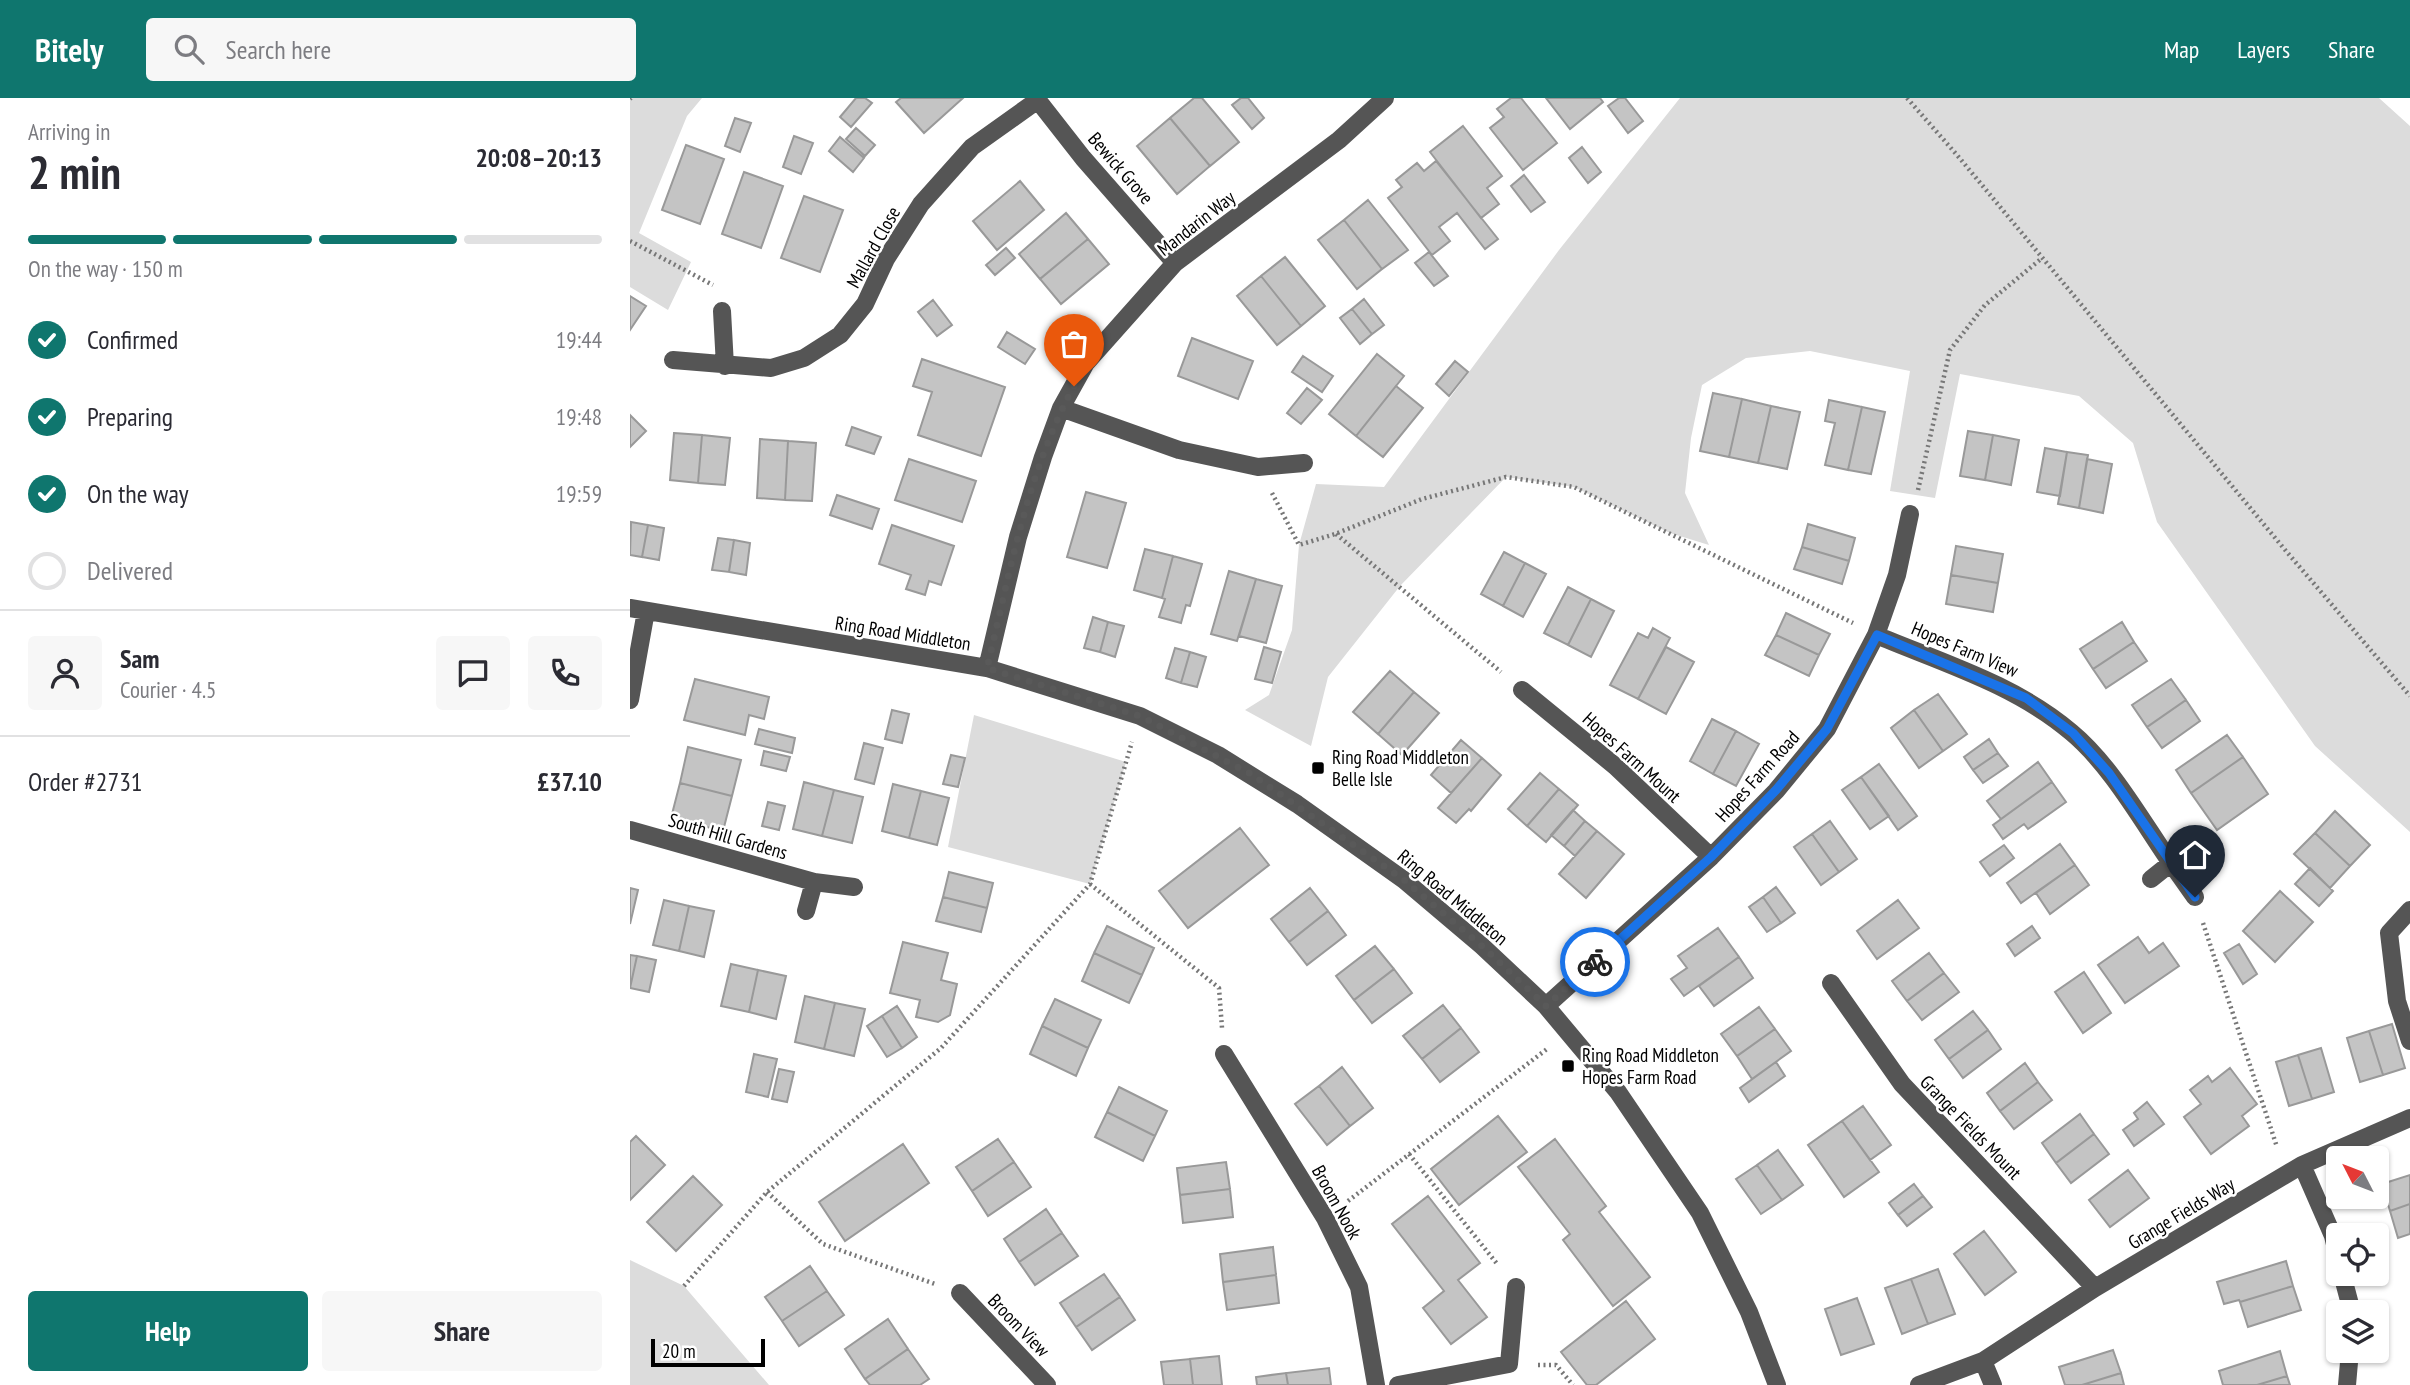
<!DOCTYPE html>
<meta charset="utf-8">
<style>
:root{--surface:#fff;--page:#f7f7f7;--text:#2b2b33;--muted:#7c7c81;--line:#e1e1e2;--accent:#0f766e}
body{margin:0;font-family:"PT Sans Narrow",sans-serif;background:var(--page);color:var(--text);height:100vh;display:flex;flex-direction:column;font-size:26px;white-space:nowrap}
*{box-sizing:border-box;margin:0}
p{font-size:23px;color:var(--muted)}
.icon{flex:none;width:38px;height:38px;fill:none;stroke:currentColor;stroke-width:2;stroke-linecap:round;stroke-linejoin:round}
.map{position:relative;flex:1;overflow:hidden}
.details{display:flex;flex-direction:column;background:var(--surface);width:630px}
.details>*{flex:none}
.needle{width:46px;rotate:312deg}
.fabs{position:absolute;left:1696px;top:1048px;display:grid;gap:14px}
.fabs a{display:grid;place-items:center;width:63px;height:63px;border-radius:7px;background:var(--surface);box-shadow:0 2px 5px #0004;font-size:35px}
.scale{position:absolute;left:21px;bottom:18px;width:114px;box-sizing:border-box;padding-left:7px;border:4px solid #000;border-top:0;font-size:19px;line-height:24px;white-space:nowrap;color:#000;-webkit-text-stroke:5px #fff;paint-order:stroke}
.pin{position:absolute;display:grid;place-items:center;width:60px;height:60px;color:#fff;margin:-72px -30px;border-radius:50% 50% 50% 0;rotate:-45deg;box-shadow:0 0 7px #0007}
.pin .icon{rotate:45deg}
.courier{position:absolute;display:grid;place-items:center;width:70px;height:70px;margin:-35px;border:5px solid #1a73e8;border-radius:50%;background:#fff;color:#222;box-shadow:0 2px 9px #0007}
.headline em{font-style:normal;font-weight:700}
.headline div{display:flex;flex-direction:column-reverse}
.headline{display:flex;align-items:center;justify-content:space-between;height:119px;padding:0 28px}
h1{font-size:46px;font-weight:700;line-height:52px}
.bar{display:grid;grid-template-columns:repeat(4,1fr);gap:10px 7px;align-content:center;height:84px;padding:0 28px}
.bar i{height:9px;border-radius:5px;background:var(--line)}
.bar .selected{background:var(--accent)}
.bar p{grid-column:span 4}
.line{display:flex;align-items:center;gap:18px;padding:0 28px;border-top:2px solid var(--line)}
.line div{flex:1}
.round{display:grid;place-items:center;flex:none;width:74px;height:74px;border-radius:7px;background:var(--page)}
ol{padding:0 28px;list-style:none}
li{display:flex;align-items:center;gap:21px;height:77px}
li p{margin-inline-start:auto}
li .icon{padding:7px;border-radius:50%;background:var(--accent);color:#fff;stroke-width:4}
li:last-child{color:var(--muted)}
li i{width:38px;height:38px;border:4px solid var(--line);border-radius:50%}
.button{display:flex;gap:14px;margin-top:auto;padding:14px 28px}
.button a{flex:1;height:80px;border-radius:7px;background:var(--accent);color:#fff;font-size:28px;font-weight:700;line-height:80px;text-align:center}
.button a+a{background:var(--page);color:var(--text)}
header{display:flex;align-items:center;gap:42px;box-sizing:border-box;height:98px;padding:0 35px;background:var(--accent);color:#fff}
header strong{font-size:33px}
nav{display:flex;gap:38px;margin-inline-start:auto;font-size:24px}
.search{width:490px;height:63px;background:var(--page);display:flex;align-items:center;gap:18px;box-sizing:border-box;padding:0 24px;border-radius:7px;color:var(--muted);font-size:26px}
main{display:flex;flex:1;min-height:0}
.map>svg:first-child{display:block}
</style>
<header>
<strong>Bitely</strong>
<div class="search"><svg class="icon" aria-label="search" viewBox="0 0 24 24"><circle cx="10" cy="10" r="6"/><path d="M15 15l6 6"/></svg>Search here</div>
<nav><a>Map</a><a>Layers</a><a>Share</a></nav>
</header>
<main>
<section class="details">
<div class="headline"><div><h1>2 min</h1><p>Arriving in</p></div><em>20:08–20:13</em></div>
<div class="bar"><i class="selected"></i><i class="selected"></i><i class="selected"></i><i></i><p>On the way · 150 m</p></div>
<ol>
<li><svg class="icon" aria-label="check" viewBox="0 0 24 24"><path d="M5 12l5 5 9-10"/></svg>Confirmed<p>19:44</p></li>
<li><svg class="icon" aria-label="check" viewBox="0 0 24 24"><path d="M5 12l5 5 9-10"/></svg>Preparing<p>19:48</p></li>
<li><svg class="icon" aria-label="check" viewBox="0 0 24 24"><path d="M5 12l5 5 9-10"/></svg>On the way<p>19:59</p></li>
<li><i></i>Delivered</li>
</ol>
<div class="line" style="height:126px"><a class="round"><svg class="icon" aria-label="person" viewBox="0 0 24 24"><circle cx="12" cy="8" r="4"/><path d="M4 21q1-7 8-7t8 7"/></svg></a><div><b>Sam</b><p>Courier · 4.5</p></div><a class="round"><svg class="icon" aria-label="chat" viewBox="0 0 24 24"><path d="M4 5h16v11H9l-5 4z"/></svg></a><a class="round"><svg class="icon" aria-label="phone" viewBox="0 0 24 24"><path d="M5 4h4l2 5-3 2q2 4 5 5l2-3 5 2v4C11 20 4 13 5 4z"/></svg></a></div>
<div class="line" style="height:91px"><div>Order #2731</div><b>£37.10</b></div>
<div class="button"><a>Help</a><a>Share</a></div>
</section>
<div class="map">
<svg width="1780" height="1287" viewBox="0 0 1780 1287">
<rect width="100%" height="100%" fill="#fff"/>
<path fill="#dcdcdc" d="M0,0H72L57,18L9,135L61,164L38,212L0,189Z
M1050,0H1749L1780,28V734L1685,648L1527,424L1503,345L1449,298L1330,276L1305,400L1260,393L1280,273L1180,253L1116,260L1072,287L1061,340L1055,395L1079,447L1040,435L944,389L876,379L770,488L698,579L681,648L615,612L639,597L662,532L669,447L686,386L754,389L929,152Z
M344,617L496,664L460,786L318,749Z
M0,1162L54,1188L139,1287H0Z"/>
<path fill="#c4c4c4" stroke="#999" stroke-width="2" d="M226,0H235L242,5L221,29L210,19Z
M271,0H333L294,35L266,4Z
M564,0H572L609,44L580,68L540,20Z
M611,0H618L634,20L622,31L602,7Z
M881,0H891L927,45L893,72L860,30L874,19L867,11Z
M916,0H970L973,4L940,31Z
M989,0H995L1013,23L998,35L978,8Z
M105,20L121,25L110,54L95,48Z
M540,20L580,68L547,96L507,48Z
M833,28L872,78L857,90L869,106L851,120L800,54Z
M226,30L245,47L235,58L216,41Z
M164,38L183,45L171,76L153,69Z
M210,39L234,60L223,74L199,53Z
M56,47L94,61L70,126L32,112Z
M952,49L971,74L958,85L939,60Z
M806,63L868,141L855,151L827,115L809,129L820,143L802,157L758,100L772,89L766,82L787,65L794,73Z
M114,74L153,88L131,150L92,136Z
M894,77L915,104L901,114L881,88Z
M390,83L414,112L367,152L343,123Z
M174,98L213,112L190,174L151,160Z
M738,102L778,152L752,171L714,122Z
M436,115L458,141L410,181L389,156Z
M714,122L752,171L727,191L688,142Z
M458,141L479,166L431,206L410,181Z
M376,150L385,160L365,177L356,167Z
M799,154L818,178L804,188L785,165Z
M655,159L695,208L671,228L631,178Z
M631,178L671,228L647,247L607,198Z
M0,198L16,208L0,232Z
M734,201L754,227L742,236L722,211Z
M303,202L322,227L307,238L288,214Z
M722,211L742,236L730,246L710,220Z
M377,234L405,251L395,266L368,249Z
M562,240L623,263L608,301L548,278Z
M747,256L774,278L726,338L699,316Z
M673,258L703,278L692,294L662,274Z
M292,261L375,289L351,358L288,337L302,294L283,288Z
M825,263L838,274L819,298L806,286Z
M766,288L793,310L753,359L726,338Z
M677,290L692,302L671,326L657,315Z
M1083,295L1112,301L1099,359L1070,353Z
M1112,301L1141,308L1128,365L1099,359Z
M1199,302L1232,309L1218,372L1195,367L1205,325L1195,323Z
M1141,308L1170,314L1157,371L1128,365Z
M1232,309L1255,314L1241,376L1218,372Z
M0,317L16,333L0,349Z
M222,329L251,339L244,356L216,347Z
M1338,333L1363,337L1355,382L1330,378Z
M44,335L72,337L68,385L40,382Z
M72,337L100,340L95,387L68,385Z
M1363,337L1389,342L1381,387L1355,382Z
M130,341L158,343L155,402L127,400Z
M158,343L186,345L182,403L155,402Z
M1415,350L1437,354L1430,398L1407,394Z
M1437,354L1458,357L1449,410L1428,406Z
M279,361L346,383L332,424L265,402Z
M1457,361L1482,366L1473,415L1449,410Z
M456,394L496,405L477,470L437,459Z
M207,397L249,411L242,431L200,417Z
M1,424L18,427L12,459L0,457Z
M1178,426L1225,440L1219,463L1172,449Z
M18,427L34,430L29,462L12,459Z
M262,427L324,448L311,487L299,483L295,497L276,491L281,477L249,466Z
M88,440L104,442L99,474L82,472Z
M104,442L120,445L116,477L99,474Z
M1326,448L1373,456L1368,485L1321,477Z
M1172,449L1219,463L1212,486L1164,471Z
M515,451L543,458L532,500L504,492Z
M874,454L895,465L873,508L851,496Z
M543,458L572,466L560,508L556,507L551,525L529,519L535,501L532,500Z
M895,465L916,476L893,519L873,508Z
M599,473L626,481L607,543L581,536Z
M1321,477L1368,485L1363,514L1316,506Z
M626,481L652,488L636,545L609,538Z
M938,489L961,501L938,547L914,535Z
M961,501L984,513L961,559L938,547Z
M1156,515L1200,536L1189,557L1146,537Z
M463,519L478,524L470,554L454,550Z
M478,524L494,528L485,559L470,554Z
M1492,524L1504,544L1463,571L1450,551Z
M1023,530L1040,540L1008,601L980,587L1008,535L1018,540Z
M1146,537L1189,557L1179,578L1135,557Z
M1504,544L1517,563L1476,590L1463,571Z
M634,549L651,554L642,585L625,581Z
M1036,549L1064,564L1036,616L1008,601Z
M545,550L560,554L551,585L536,580Z
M560,554L576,559L567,589L551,585Z
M760,573L784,594L748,636L723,614Z
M65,581L139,599L134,621L119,617L115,637L54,622Z
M1541,581L1556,602L1517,629L1502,607Z
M784,594L809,615L772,657L748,636Z
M1308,596L1337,636L1313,653L1284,612Z
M1556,602L1570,623L1532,650L1517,629Z
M262,612L279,616L272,645L255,641Z
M1284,612L1313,653L1289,670L1261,630Z
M1082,621L1106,633L1083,676L1060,663Z
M129,631L165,640L162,655L125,646Z
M1106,633L1129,646L1106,688L1083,676Z
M1597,637L1613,659L1561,695L1546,672Z
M1359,641L1368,655L1343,672L1334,659Z
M831,642L852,660L821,695L801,677Z
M234,645L253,650L244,686L225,681Z
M58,649L111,662L102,698L50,685Z
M134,653L160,659L156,673L131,667Z
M1368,655L1378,668L1353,685L1343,672Z
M321,657L335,660L328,689L313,686Z
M1613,659L1638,696L1587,732L1561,695Z
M852,660L871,677L841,713L839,711L826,725L808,710Z
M1408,664L1422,684L1371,721L1357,703Z
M1249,666L1287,718L1268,732L1231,679Z
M910,675L929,691L897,728L878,711Z
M1231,679L1259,718L1240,731L1212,692Z
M174,684L204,692L192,738L163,731Z
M1422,684L1436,704L1398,731L1394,726L1373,741L1363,727Z
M50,685L102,698L93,733L41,720Z
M263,686L291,693L279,740L252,733Z
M929,691L948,707L916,744L897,728Z
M204,692L233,699L222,745L192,738Z
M291,693L319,700L307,747L279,740Z
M138,704L155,708L149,732L132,728Z
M943,712L955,723L934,748L921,737Z
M1705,713L1740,747L1720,768L1685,735Z
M955,723L967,733L945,758L934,748Z
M1200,723L1227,761L1209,774L1182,736Z
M610,730L639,767L558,830L529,793Z
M967,733L994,756L956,800L929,776Z
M1685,735L1720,768L1700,790L1664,756Z
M1182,736L1209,774L1191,787L1164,749Z
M1430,746L1445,767L1391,805L1377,785Z
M1374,747L1384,760L1360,778L1350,764Z
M1445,767L1459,787L1420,816L1406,795Z
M1680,770L1703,793L1689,808L1665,786Z
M319,774L363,785L357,810L313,799Z
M1146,789L1165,815L1151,825L1133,799Z
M0,790L8,792L0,826Z
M680,790L698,813L659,844L641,821Z
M1650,793L1683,824L1645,864L1613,833Z
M313,799L357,810L351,834L306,823Z
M1133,799L1151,825L1137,834L1119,809Z
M34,802L59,808L49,853L23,847Z
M1268,802L1289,830L1247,861L1227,833Z
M59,808L84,813L74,859L49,853Z
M698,813L716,837L677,867L659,844Z
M477,828L524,850L512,877L464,855Z
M1402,828L1410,840L1385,858L1377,846Z
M1088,830L1109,859L1054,898L1041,881L1057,870L1048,858Z
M1508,839L1519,855L1533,845L1549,868L1495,905L1468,867Z
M273,844L318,855L311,882L327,886L320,917L308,924L286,919L290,902L260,895Z
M1609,846L1627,876L1613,886L1594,855Z
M745,848L764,871L724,902L706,878Z
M464,855L512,877L499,905L452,883Z
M1299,855L1314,875L1277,903L1262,883Z
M0,857L7,858L0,890Z
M7,858L26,862L19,894L0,890Z
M1109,859L1123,880L1084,908L1069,888Z
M101,866L128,872L119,914L91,908Z
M764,871L782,895L742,925L724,902Z
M128,872L156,878L146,921L119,914Z
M1454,874L1481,915L1453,935L1425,894Z
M1314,875L1329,894L1292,922L1277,903Z
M175,898L205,905L194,951L165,944Z
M425,901L471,922L458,950L412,928Z
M205,905L235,911L224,958L194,951Z
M813,907L831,930L792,961L773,938Z
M267,908L287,939L272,950L252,918Z
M1129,909L1145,931L1107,958L1091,936Z
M1343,913L1358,932L1319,961L1305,942Z
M252,918L272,950L257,959L237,928Z
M1762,926L1775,970L1753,977L1739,933Z
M412,928L458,950L446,978L400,956Z
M831,930L849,954L810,984L792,961Z
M1145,931L1161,953L1122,981L1107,958Z
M1358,932L1371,951L1333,980L1319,961Z
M1739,933L1753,977L1730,984L1717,940Z
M1691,950L1704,994L1682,1001L1668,957Z
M124,956L147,961L138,999L116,994Z
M1668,957L1682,1001L1659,1008L1646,964Z
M1146,964L1155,978L1119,1004L1110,990Z
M1395,965L1408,984L1370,1013L1357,995Z
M712,969L743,1010L720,1028L689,988Z
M1600,970L1627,1006L1612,1018L1619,1028L1581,1056L1554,1019L1571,1006L1560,992L1578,978L1582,984Z
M149,971L164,974L157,1004L142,1001Z
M1408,984L1422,1002L1384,1031L1370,1013Z
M689,988L720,1028L697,1047L665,1006Z
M489,989L537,1013L525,1038L477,1014Z
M1517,1004L1534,1026L1504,1048L1493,1032L1508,1021L1504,1015Z
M1233,1008L1261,1047L1240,1062L1212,1023Z
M477,1014L525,1038L513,1063L465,1039Z
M1450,1016L1464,1036L1426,1065L1412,1045Z
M868,1018L897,1054L829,1107L801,1071Z
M1212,1023L1249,1074L1214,1099L1178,1047Z
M1464,1036L1479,1056L1441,1085L1426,1065Z
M6,1038L35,1067L0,1102V1044Z
M368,1041L384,1064L342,1093L326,1069Z
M925,1041L976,1108L969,1114L1020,1179L983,1208L933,1142L940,1136L888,1069Z
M273,1046L299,1085L215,1143L189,1104Z
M1148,1052L1173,1087L1152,1102L1127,1067Z
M384,1064L401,1089L358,1118L342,1093Z
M596,1064L600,1091L550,1097L547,1070Z
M1127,1067L1152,1102L1131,1116L1106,1081Z
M1498,1072L1519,1100L1480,1129L1459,1102Z
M1780,1077V1106L1760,1113L1752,1086Z
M63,1078L92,1107L46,1153L17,1124Z
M1284,1086L1293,1098L1268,1117L1259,1105Z
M600,1091L603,1119L553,1125L550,1097Z
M798,1098L850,1165L828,1182L857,1219L821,1246L793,1210L814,1193L762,1126Z
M1293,1098L1302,1109L1277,1128L1268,1117Z
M1780,1106V1136L1768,1140L1760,1113Z
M416,1111L432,1135L389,1164L374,1141Z
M1354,1133L1386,1174L1355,1197L1324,1156Z
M432,1135L448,1158L405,1187L389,1164Z
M643,1149L646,1177L593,1184L590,1156Z
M1656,1163L1663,1188L1610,1204L1609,1202L1594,1206L1587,1184Z
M180,1168L197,1193L152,1223L135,1199Z
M1308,1171L1325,1216L1298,1226L1281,1181Z
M474,1176L490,1199L446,1229L430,1205Z
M646,1177L649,1205L597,1212L593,1184Z
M1281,1181L1298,1226L1272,1236L1255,1190Z
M1663,1188L1671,1212L1618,1229L1610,1204Z
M197,1193L214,1217L169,1248L152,1223Z
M490,1199L505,1222L462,1252L446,1229Z
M1227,1200L1244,1246L1211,1257L1195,1211Z
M996,1203L1025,1241L966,1287H957L931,1254Z
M258,1221L278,1251L235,1281L215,1251Z
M278,1251L299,1281L290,1287H240L235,1281Z
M1483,1252L1491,1275L1452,1287H1435L1429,1269Z
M1650,1253L1657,1278L1627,1287H1593L1589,1273Z
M589,1258L592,1287H563L560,1261Z
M560,1261L563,1287H534L531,1264Z
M699,1270L701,1287H658L656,1275Z
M656,1275L658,1287H627L626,1279Z
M1491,1275L1494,1287H1452Z
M1657,1278L1660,1287H1627Z"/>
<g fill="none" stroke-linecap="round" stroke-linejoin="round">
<path stroke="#777" stroke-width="4.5" stroke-dasharray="2 3.5" stroke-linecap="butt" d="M1277,0L1327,57L1656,453L1780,598
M0,1L1,0
M0,143L83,187
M1288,392L1320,252L1355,207L1412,160
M642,395L669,447L705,436L792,401L876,379L944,389L1223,525
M706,436L871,574
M460,786L589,890L592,930
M1573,825L1647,1049
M779,1056L868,1167
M137,1094L193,1146L305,1186
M718,1103L917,951
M54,1188L137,1094L311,950L460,786L502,644
M908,1267H926L943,1287"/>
<path stroke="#555" stroke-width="18" d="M406,0L453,60L545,165
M92,213L95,268
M43,262L141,270L174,260L210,237L235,206L256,161L291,106L342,49L408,2
M431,310L549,352L628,369L674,365
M0,510L357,570L510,618L588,657L667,706L774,782L852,848L916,908L988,994L1070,1115L1119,1214L1147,1287
M1246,537C1313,565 1386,587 1441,634C1480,666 1512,723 1541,765
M357,570L388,439L413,359L431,310L456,265L545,165L709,42L755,0
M892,592L985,668L1081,759
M0,602L16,513
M0,732L184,784L224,789
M1521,781L1541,765L1565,799
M1780,812L1759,835L1767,903L1780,943
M176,813L184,784
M1201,885L1272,986L1465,1190
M916,908L1081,759L1146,693L1197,631L1246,537L1267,477L1280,416
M594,956L695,1120L729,1189L746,1287
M1672,1067L1703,1138L1708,1159
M1712,1176L1722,1214
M330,1195L417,1287
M1353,1263L1363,1287
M768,1287L879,1266L886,1189
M1289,1287L1353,1263L1465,1190L1672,1067L1780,1020
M1717,1287L1720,1253"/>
</g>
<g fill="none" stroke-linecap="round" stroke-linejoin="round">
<path stroke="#595959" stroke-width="7" stroke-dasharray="0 12.6" d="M444,288C397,374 380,475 357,570L510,618L621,676L774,782L852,848L916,908L965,864"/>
<path stroke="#1a73e8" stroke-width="9" d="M965,864L1081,759L1146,692L1197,631L1247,537L1396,600L1443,635L1479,675L1565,799"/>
</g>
<g fill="#000" stroke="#fff" stroke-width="2.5">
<rect x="681" y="663" width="14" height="14" rx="3.5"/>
<rect x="931" y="961" width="14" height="14" rx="3.5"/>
</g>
<g text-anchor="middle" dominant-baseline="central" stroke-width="5" stroke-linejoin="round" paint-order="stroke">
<g font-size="19" fill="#000" stroke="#fff">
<text transform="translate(491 70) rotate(49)">Bewick Grove</text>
<text transform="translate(566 125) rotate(-38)">Mandarin Way</text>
<text transform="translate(243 149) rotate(-61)">Mallard Close</text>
<text transform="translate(273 535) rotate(9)">Ring Road Middleton</text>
<text transform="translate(1335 551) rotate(23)">Hopes Farm View</text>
<text transform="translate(1002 659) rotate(42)">Hopes Farm Mount</text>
<text transform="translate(1127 678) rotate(-48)">Hopes Farm Road</text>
<text transform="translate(98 738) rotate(16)">South Hill Gardens</text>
<text transform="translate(823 799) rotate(40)">Ring Road Middleton</text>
<text transform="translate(1341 1029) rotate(46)">Grange Fields Mount</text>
<text transform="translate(707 1104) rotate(61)">Broom Nook</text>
<text transform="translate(1551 1115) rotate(-31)">Grange Fields Way</text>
<text transform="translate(389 1227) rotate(46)">Broom View</text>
</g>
<g font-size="19" fill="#000" stroke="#fff" text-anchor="start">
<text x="702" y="659">Ring Road Middleton<tspan x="702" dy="22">Belle Isle</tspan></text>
<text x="952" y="957">Ring Road Middleton<tspan x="952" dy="22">Hopes Farm Road</tspan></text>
</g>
</g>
</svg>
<div class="fabs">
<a><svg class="needle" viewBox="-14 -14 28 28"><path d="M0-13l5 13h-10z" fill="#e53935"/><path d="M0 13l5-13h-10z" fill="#7c7c81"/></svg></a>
<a><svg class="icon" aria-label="locate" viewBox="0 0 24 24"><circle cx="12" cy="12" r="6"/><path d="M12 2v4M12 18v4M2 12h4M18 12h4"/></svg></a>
<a><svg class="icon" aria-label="layers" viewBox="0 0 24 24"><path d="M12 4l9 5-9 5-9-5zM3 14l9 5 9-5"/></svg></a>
</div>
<div class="scale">20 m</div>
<div class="pin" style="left:444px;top:288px;background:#ea580c"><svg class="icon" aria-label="bag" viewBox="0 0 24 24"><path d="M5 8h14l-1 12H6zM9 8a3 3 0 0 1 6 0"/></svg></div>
<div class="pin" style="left:1565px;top:799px;background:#1f2937"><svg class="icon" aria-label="home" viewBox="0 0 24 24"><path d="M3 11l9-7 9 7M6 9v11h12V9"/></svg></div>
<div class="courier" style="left:965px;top:864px"><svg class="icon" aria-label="bike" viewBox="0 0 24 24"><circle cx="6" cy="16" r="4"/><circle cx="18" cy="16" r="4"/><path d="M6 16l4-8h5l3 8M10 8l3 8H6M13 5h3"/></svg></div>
</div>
</main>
